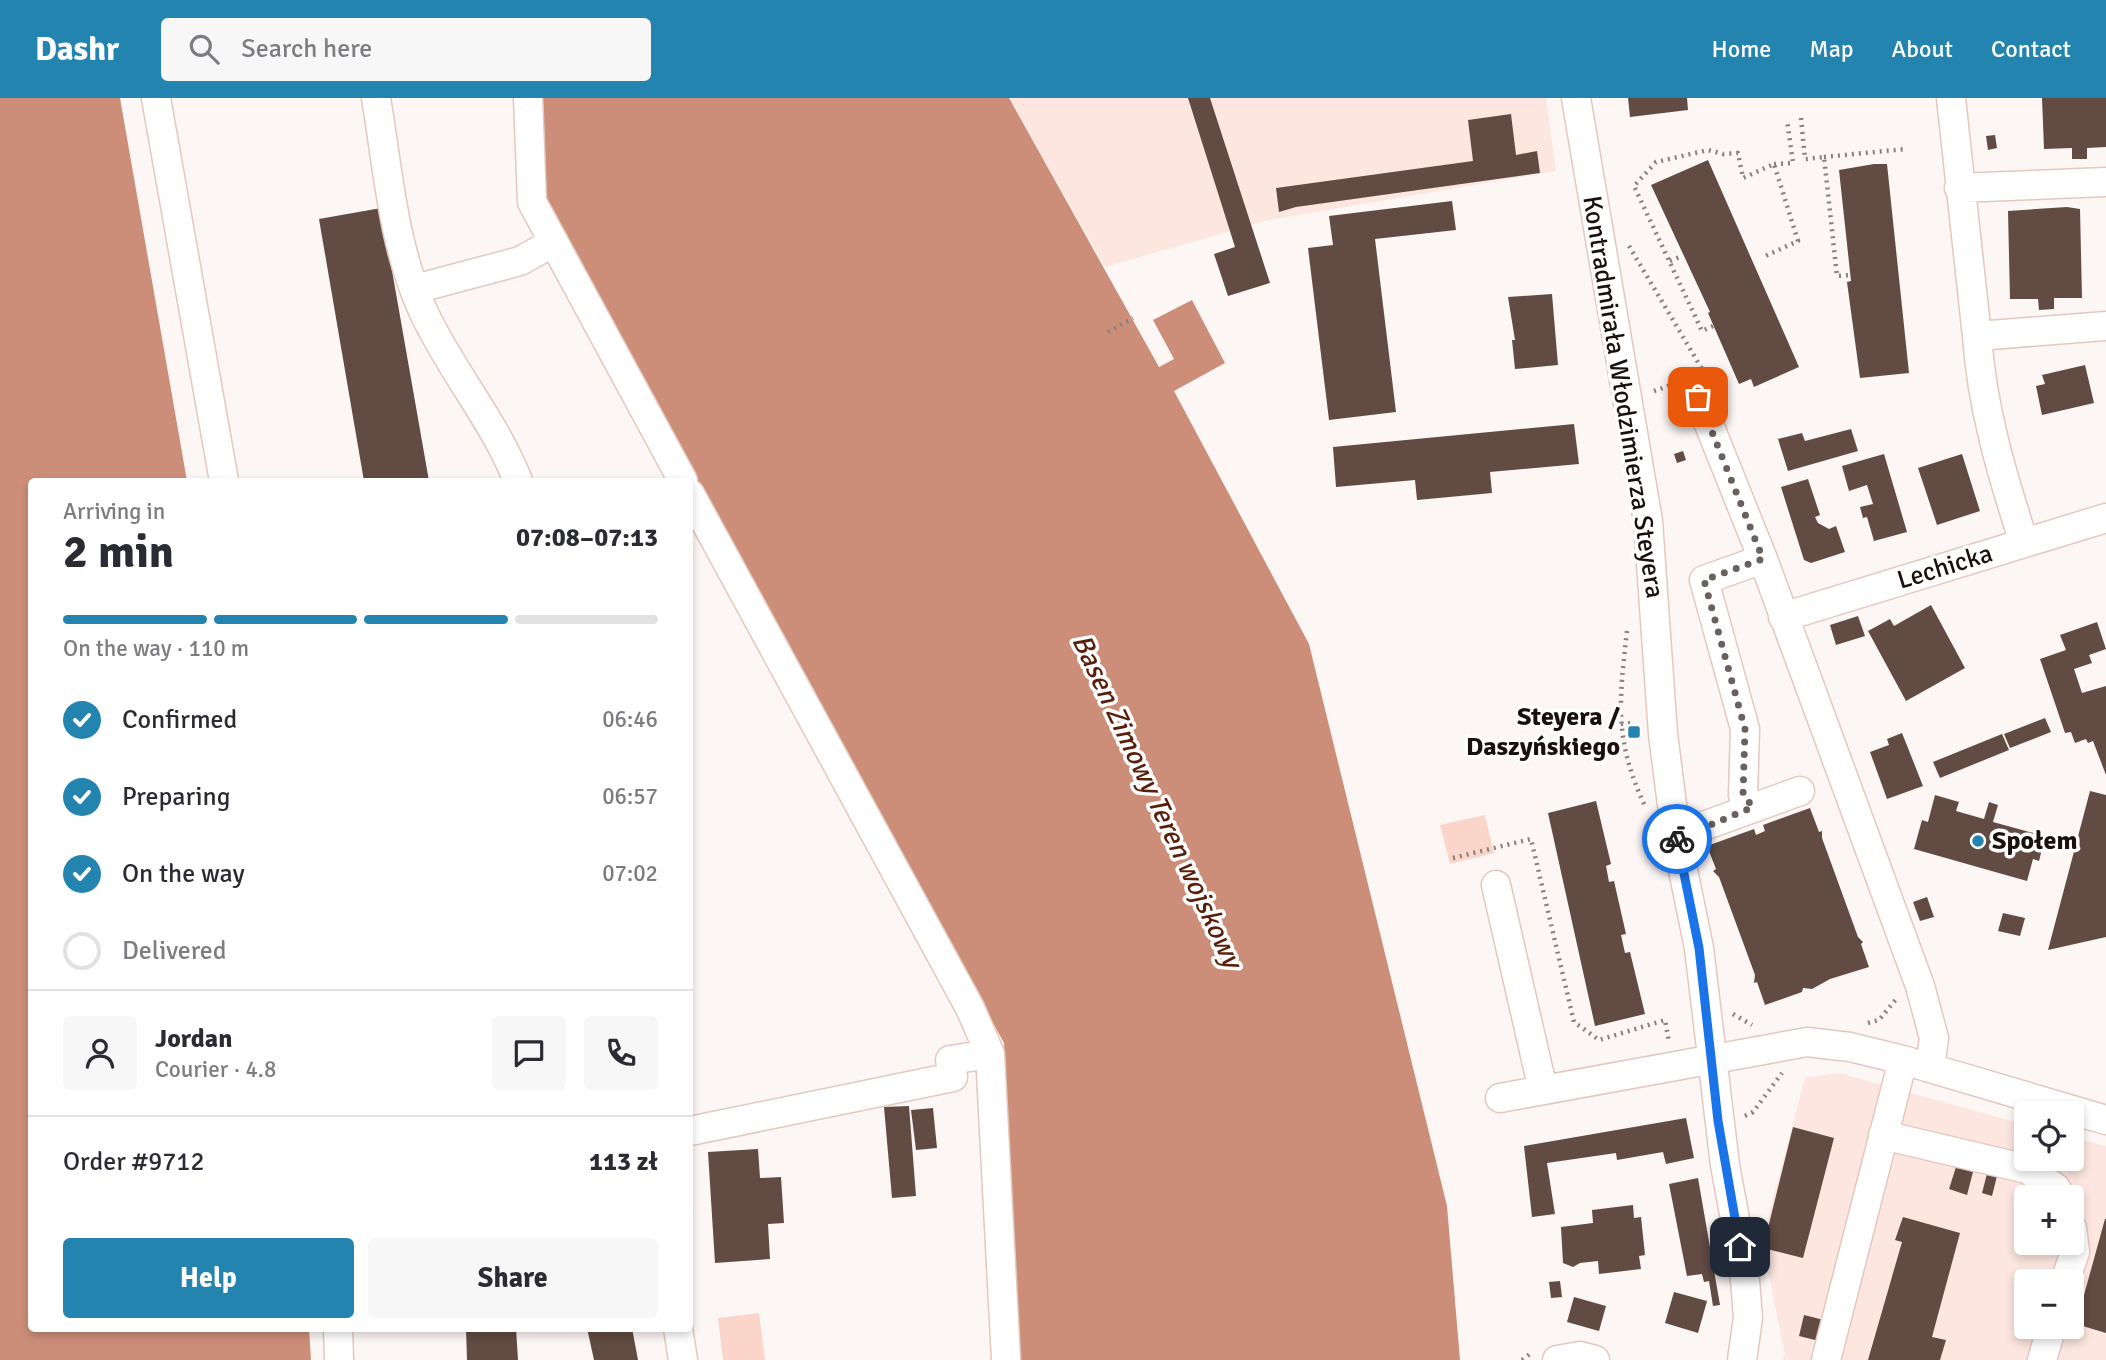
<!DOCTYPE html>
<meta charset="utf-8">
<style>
:root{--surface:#fff;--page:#f7f7f7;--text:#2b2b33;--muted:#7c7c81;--line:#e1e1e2;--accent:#2384af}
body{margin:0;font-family:Signika,sans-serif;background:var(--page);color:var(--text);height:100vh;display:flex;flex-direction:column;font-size:26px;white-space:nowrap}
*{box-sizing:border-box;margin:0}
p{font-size:23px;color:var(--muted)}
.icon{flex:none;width:38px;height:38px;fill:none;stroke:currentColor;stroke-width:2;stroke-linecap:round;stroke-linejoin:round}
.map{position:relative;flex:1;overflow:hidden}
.panel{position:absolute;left:28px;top:380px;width:665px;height:854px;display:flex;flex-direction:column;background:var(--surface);border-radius:7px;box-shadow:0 4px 10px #0003}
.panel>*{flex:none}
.tools{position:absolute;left:2014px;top:1003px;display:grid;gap:14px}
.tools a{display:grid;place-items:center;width:70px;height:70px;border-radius:7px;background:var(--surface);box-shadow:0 4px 10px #0003;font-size:35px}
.pin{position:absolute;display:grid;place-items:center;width:60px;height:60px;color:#fff;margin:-30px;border-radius:14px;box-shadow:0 4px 10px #0006}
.courier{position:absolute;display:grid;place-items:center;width:70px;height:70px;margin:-35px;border:5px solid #1a73e8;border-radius:50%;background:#fff;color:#222;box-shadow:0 2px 9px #0007}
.overview em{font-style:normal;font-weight:800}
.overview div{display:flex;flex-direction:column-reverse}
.overview{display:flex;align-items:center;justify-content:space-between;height:119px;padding:0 35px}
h1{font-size:46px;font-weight:800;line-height:52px}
.bar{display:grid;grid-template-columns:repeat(4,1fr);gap:10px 7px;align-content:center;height:84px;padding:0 35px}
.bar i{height:9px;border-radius:5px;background:var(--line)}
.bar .current{background:var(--accent)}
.bar p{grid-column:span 4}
.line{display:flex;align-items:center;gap:18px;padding:0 35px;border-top:2px solid var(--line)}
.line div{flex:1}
.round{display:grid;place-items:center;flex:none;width:74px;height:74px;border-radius:7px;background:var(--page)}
ol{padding:0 35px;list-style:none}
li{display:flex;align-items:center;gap:21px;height:77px}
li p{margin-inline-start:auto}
li .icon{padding:7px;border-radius:50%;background:var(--accent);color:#fff;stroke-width:4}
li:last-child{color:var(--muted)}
li i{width:38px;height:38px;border:4px solid var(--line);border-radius:50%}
.action{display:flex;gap:14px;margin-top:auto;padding:14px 35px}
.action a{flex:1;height:80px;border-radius:7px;background:var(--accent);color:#fff;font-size:28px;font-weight:800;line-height:80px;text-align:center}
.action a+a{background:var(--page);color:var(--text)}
header{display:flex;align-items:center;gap:42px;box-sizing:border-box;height:98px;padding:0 35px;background:var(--accent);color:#fff}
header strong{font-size:33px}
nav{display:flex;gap:38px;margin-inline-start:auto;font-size:24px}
.search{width:490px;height:63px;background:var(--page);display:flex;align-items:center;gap:18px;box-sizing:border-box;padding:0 24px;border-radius:7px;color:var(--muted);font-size:26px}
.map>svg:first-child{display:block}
</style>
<header>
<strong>Dashr</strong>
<div class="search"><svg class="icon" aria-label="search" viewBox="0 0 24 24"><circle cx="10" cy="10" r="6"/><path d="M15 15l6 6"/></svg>Search here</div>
<nav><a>Home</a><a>Map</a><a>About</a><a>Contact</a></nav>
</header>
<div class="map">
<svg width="2106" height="1262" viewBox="0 0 2106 1262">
<rect width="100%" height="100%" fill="#fcf6f5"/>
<path fill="#fce6df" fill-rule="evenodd" d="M1009,0H1546L1556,73L1269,122L1105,169Z
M1839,975L2026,1027V1060H2072V1039L2106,1048V1262H1782L1785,1257L1762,1142L1805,980ZM2026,1099H2072V1144H2026ZM2026,1183H2072V1228H2026Z"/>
<path fill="#fbd5c9" d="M1485,717L1494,755L1450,766L1440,727Z
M759,1215L765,1262H723L718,1220Z"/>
<path fill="#cc8e79" d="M0,0H120L187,383H32V1230H309L311,1262H0Z
M543,0H1009L1159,269L1174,261L1153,222L1192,202L1225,265L1174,293L1309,546L1447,1108L1460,1262H1018L1004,945L547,106Z"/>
<path fill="#614b43" d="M1188,0H1210L1270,185L1228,198L1214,156L1235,149Z
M1628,0H1687L1688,12L1630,19Z
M2042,0H2106V49L2087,50V61H2072V50L2044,51Z
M1511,16L1516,57L1537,53L1540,75L1296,109L1279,114L1276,90L1473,63L1468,22Z
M1995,37L1997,50L1988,52L1986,38Z
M1708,62L1799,269L1754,289L1751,281L1739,286L1708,215L1710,214L1651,87Z
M1874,66H1887L1909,275L1860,280L1847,184L1851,183L1839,72Z
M1452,103L1456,132L1375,141L1396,314L1329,322L1308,150L1333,147L1329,118Z
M2067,109L2080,111L2082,200H2054V211L2039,212L2038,201H2010L2008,113Z
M381,110L429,383H364L319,121Z
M1552,196L1558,267L1515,271L1512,242H1515L1508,199Z
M2085,267L2094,305L2042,317L2036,288L2045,286L2042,277Z
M1574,326L1579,366L1490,374L1492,395L1417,402L1415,382L1336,389L1333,349Z
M1851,331L1858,353L1788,373L1778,341L1802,335L1805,343Z
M1683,353L1686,362L1677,365L1674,356Z
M1884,356L1907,434L1874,443L1867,419L1863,420L1860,409L1873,406L1867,387L1849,393L1842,368Z
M1962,356L1980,413L1937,427L1918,370Z
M1808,381L1820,417L1815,419L1818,425L1829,431L1836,428L1845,454L1811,465L1804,462L1781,389Z
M1931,507L1965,570L1906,603L1868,533L1890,521L1894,528Z
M1858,518L1865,538L1836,547L1830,527Z
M2097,524L2106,551L2089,557L2092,565L2074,571L2082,595L2106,588V677L2093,643L2088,645L2086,641L2075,645L2071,634L2065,635L2040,561L2066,552L2060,537Z
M2045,620L2051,634L2010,650L2004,636Z
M1902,635L1923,688L1887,701L1870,654L1889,647L1887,641Z
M2002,636L2009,652L1940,680L1933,664Z
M2090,693L2106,697V839L2048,852Z
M1935,697L1959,704L1956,713L1984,721L1989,704L1998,707L1993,724L2040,737L2037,750L2042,751L2039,763L2033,761L2027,783L1914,751L1922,722L1928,724Z
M1596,703L1611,766L1606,768L1609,784L1614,783L1626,836L1621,837L1625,855L1630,854L1645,916L1595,928L1548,715Z
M1810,710L1819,734L1822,733V740L1858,839L1863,844L1861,846L1869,869L1830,881L1812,891L1803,890L1802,894L1765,907L1757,884L1754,885L1755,877L1719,779L1713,773L1716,771L1707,748L1754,731L1756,737L1765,733L1763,727Z
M1927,799L1934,819L1920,823L1913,804Z
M2003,815L2025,820L2020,838L1998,833Z
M909,1008L916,1098L892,1100L884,1009Z
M933,1010L937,1050L916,1052L911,1012Z
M1686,1020L1694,1060L1666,1066L1663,1054L1617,1062L1616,1055L1547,1065L1555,1116L1532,1119L1524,1048Z
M1793,1029L1834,1040L1803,1160L1763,1150Z
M758,1051L760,1080L781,1079L784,1125L768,1126L770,1161L715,1165L708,1054Z
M1956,1069L1973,1074L1967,1097L1949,1091Z
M1988,1072L1998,1074L1992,1098L1982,1095Z
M1698,1080L1720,1207L1713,1208L1709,1183L1704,1184L1702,1176L1687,1178L1669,1086Z
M1633,1107L1634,1120L1641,1119L1645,1157L1639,1158L1641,1171L1599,1176L1598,1163L1580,1165L1573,1169L1563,1165L1561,1129L1593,1125L1592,1112Z
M1903,1119L1960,1135L1932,1239L1946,1242L1940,1262H1868L1902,1144L1895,1142Z
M2105,1121H2106V1235L2076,1226Z
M1560,1183L1562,1199L1551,1200L1549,1184Z
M1674,1194L1707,1203L1698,1235L1665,1225Z
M1574,1199L1606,1208L1599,1233L1567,1224Z
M1804,1217L1824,1222L1819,1243L1799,1238Z
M466,1230H516L518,1262H467Z
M587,1230H632L638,1262H594Z"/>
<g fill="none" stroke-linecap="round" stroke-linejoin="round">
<g stroke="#e3c8bf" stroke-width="31">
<path id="minor" d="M156,0L224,383
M376,0C388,71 393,149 424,215C451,273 494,322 518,383
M528,0L532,104L683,383
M1576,0L1648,423L1663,636L1676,738L1699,850L1725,1067L1744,1170L1748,1220L1742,1262
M1951,0L1977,238L2106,228
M1959,90L2106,84
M415,191L520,163L554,144
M1977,238C1982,311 2002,376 2024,445
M1698,299L1763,461L1920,888L1934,940L1930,970
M690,396L970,910L990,956L1006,1262
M1783,519L2106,420
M1753,709L1743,697L1745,631L1704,482L1763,461
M1676,738L1800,693
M1496,787L1543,992
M1500,1000L1807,944L1850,949L1903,962L2106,1022
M690,1033L953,979L950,962L990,956
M1883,1037L2027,1071L2056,1090L2061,1099
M2065,1183L2075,1154L2072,1130
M338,1230L339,1262
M678,1230L683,1262
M1557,1262L1580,1258L1595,1262
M1826,1262L1903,962
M2042,1262L2052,1228"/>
</g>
<path stroke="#88807e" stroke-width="4.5" stroke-dasharray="2 5" stroke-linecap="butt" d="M1801,20L1805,61L1824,59L1837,178L1850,177
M1824,59L1905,51
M1774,66L1793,65L1787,22
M1629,148L1705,276
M1670,163L1682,158
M1713,228L1702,233L1634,88L1656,64L1708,52L1723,56L1738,55L1743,80L1774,66L1798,143L1763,159
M1108,234L1133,220
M1654,293L1677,285
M1627,533C1619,604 1614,642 1645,708
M1621,626L1634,625
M1453,760L1531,741L1574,924L1599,942L1665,922L1669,944
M1733,916L1752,927
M1868,925L1879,922L1897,900
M1745,1018L1753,1014L1782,975
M1522,1262L1531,1255"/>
<use href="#minor" stroke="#fff" stroke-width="28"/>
</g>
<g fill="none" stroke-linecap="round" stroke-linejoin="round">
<path stroke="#69615f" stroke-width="7" stroke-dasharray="0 12.6" d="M1677,741L1753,709L1743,697L1745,631L1704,482L1763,461L1698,299"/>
<path stroke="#1a73e8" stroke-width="9" d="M1677,741L1699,850L1718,1023L1740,1149"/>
</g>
<g fill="#2384af" stroke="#fff" stroke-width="2.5">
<rect x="1627" y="627" width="14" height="14" rx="3.5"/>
<circle cx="1978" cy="743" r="7"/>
</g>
<g text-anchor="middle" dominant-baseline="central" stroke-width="7" stroke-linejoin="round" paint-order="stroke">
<g font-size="26" fill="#1a110e" stroke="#fff">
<text transform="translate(1623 299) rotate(81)">Kontradmirała Włodzimierza Steyera</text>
<text transform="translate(1945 469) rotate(-17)">Lechicka</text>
</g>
<g font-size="26" font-weight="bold" fill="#1a110e" stroke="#fff" text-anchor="end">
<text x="1620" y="619">Steyera /<tspan x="1620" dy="30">Daszyńskiego</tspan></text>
<text x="1992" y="743" text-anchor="start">Społem</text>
</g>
<g font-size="28" font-style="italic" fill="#581f0a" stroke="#fff">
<text transform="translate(1157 703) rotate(65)">Basen Zimowy Teren wojskowy</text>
</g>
</g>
</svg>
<div class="tools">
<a><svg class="icon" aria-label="locate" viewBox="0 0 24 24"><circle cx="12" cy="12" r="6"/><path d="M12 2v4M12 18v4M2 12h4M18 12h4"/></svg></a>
<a>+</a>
<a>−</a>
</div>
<div class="pin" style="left:1698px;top:299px;background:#ea580c"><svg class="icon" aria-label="bag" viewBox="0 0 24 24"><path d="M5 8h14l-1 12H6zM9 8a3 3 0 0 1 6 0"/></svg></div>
<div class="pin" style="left:1740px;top:1149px;background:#1f2937"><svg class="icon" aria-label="home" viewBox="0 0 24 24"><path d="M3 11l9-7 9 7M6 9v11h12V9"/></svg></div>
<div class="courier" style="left:1677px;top:741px"><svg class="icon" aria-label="bike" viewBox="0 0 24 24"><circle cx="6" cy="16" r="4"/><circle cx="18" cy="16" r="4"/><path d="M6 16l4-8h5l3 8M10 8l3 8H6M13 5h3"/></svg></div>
<section class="panel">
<div class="overview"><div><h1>2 min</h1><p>Arriving in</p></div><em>07:08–07:13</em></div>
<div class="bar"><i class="current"></i><i class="current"></i><i class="current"></i><i></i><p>On the way · 110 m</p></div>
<ol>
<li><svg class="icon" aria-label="check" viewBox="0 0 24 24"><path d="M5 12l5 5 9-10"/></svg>Confirmed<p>06:46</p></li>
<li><svg class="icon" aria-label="check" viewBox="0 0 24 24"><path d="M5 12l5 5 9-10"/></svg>Preparing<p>06:57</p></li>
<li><svg class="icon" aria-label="check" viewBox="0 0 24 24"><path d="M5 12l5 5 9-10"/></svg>On the way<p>07:02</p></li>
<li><i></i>Delivered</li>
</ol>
<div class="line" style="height:126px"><a class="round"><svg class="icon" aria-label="person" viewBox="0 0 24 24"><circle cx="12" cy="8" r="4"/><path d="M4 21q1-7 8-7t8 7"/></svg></a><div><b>Jordan</b><p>Courier · 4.8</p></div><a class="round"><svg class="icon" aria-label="chat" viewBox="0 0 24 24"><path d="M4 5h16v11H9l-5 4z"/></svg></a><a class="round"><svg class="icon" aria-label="phone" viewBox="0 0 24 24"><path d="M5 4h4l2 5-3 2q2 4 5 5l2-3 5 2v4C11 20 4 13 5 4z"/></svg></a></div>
<div class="line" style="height:91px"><div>Order #9712</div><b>113 zł</b></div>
<div class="action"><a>Help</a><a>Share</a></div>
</section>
</div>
